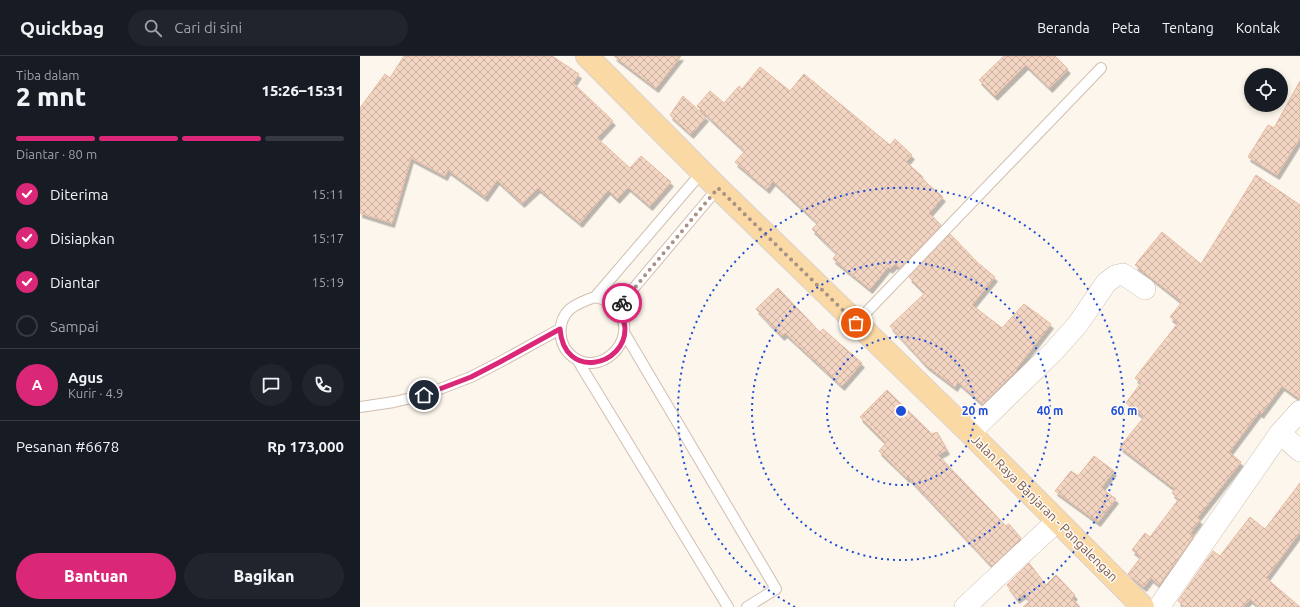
<!DOCTYPE html>
<html lang="id">
<meta charset="utf-8">
<style>
:root{--surface:#171b24;--page:#20242c;--text:#f1f3f6;--muted:#9ea1a6;--line:#363941;--accent:#db2777}
body{margin:0;font-family:Ubuntu,sans-serif;background:var(--page);color:var(--text);height:100vh;display:flex;flex-direction:column;font-size:15px;white-space:nowrap}
*{box-sizing:border-box;margin:0}
p{font-size:13px;color:var(--muted)}
.icon{flex:none;width:22px;height:22px;fill:none;stroke:currentColor;stroke-width:2;stroke-linecap:round;stroke-linejoin:round}
.map{position:relative;flex:1;overflow:hidden}
.side{display:flex;flex-direction:column;background:var(--surface);width:360px}
.side>*{flex:none}
.buttons{position:absolute;left:884px;top:12px;display:grid;gap:8px}
.buttons a{display:grid;place-items:center;width:44px;height:44px;border-radius:50%;background:var(--surface);box-shadow:0 2px 6px #0003;font-size:20px}
.pin{position:absolute;display:grid;place-items:center;width:34px;height:34px;color:#fff;margin:-17px;border:2px solid #fff;border-radius:50%;box-shadow:0 1px 4px #0007}
.courier{position:absolute;display:grid;place-items:center;width:40px;height:40px;margin:-20px;border:3px solid #db2777;border-radius:50%;background:#fff;color:#222;box-shadow:0 1px 5px #0007}
.headline em{font-style:normal;font-weight:800}
.headline div{display:flex;flex-direction:column-reverse}
.headline{display:flex;align-items:center;justify-content:space-between;height:68px;padding:0 16px}
h1{font-size:26px;font-weight:800;line-height:30px}
.bar{display:grid;grid-template-columns:repeat(4,1fr);gap:6px 4px;align-content:center;height:48px;padding:0 16px}
.bar i{height:5px;border-radius:3px;background:var(--line)}
.bar .active{background:var(--accent)}
.bar p{grid-column:span 4}
.line{display:flex;align-items:center;gap:10px;padding:0 16px;border-top:1px solid var(--line)}
.line div{flex:1}
.round{display:grid;place-items:center;flex:none;width:42px;height:42px;border-radius:21px;background:var(--page)}
ol{padding:0 16px;list-style:none}
li{display:flex;align-items:center;gap:12px;height:44px}
li p{margin-inline-start:auto}
li .icon{padding:4px;border-radius:50%;background:var(--accent);color:#fff;stroke-width:4}
li:last-child{color:var(--muted)}
li i{width:22px;height:22px;border:2px solid var(--line);border-radius:50%}
.action{display:flex;gap:8px;margin-top:auto;padding:8px 16px}
.action a{flex:1;height:46px;border-radius:24px;background:var(--accent);color:#fff;font-size:16px;font-weight:800;line-height:46px;text-align:center}
.action a+a{background:var(--page);color:var(--text)}
header{display:flex;align-items:center;gap:24px;box-sizing:border-box;height:56px;padding:0 20px;background:var(--surface);border-bottom:1px solid var(--line)}
header strong{font-size:19px}
nav{display:flex;gap:22px;margin-inline-start:auto;font-size:14px}
.search{width:280px;height:36px;background:var(--page);display:flex;align-items:center;gap:10px;box-sizing:border-box;padding:0 14px;border-radius:22px;color:var(--muted);font-size:15px}
main{display:flex;flex:1;min-height:0}
.map>svg:first-child{display:block}
</style>
<header>
<strong>Quickbag</strong>
<div class="search"><svg class="icon" aria-label="search" viewBox="0 0 24 24"><circle cx="10" cy="10" r="6"/><path d="M15 15l6 6"/></svg>Cari di sini</div>
<nav><a>Beranda</a><a>Peta</a><a>Tentang</a><a>Kontak</a></nav>
</header>
<main>
<section class="side">
<div class="headline"><div><h1>2 mnt</h1><p>Tiba dalam</p></div><em>15:26–15:31</em></div>
<div class="bar"><i class="active"></i><i class="active"></i><i class="active"></i><i></i><p>Diantar · 80 m</p></div>
<ol>
<li><svg class="icon" aria-label="check" viewBox="0 0 24 24"><path d="M5 12l5 5 9-10"/></svg>Diterima<p>15:11</p></li>
<li><svg class="icon" aria-label="check" viewBox="0 0 24 24"><path d="M5 12l5 5 9-10"/></svg>Disiapkan<p>15:17</p></li>
<li><svg class="icon" aria-label="check" viewBox="0 0 24 24"><path d="M5 12l5 5 9-10"/></svg>Diantar<p>15:19</p></li>
<li><i></i>Sampai</li>
</ol>
<div class="line" style="height:72px"><b class="round" style="background:var(--accent);color:#fff">A</b><div><b>Agus</b><p>Kurir · 4.9</p></div><a class="round"><svg class="icon" aria-label="chat" viewBox="0 0 24 24"><path d="M4 5h16v11H9l-5 4z"/></svg></a><a class="round"><svg class="icon" aria-label="phone" viewBox="0 0 24 24"><path d="M5 4h4l2 5-3 2q2 4 5 5l2-3 5 2v4C11 20 4 13 5 4z"/></svg></a></div>
<div class="line" style="height:52px"><div>Pesanan #6678</div><b>Rp 173,000</b></div>
<div class="action"><a>Bantuan</a><a>Bagikan</a></div>
</section>
<div class="map">
<svg width="940" height="551" viewBox="0 0 940 551">
<defs>
<pattern id="building-cross-hatch" width="8" height="8" patternUnits="userSpaceOnUse"><rect width="8" height="8" fill="#f3d5c3"/><path d="M0 0l8 8M0 8l8-8" fill="none" stroke="#cab0a1"/></pattern>
<filter id="shadow"><feDropShadow dx="2.5" dy="4.5" stdDeviation="0" flood-color="#0004"/></filter>
</defs>
<rect width="100%" height="100%" fill="#fdf6ec"/>
<path fill="url(#building-cross-hatch)" stroke="#e6bba3" filter="url(#shadow)" d="M44,0H192L219,18L213,27L253,65L237,82L270,112L281,100L311,126L290,150L268,131L257,143L248,134L220,167L178,132L162,147L137,124L125,141L88,114L85,120L51,102L32,167L0,157V52L25,18L30,22Z
M254,0H321L296,32Z
M644,0H695L708,13L690,32L666,9L635,40L619,24Z
M400,11L430,35L444,18L530,89L535,83L552,99L546,106L563,121L562,123L583,141L569,157L581,169L540,212L535,208L530,213L528,211L510,233L473,203L477,197L452,173L458,167L413,125L407,133L375,106L385,95L337,50L350,35L364,47L379,30L382,33Z
M940,25V82L917,119L888,101L908,69L914,72Z
M323,40L346,61L331,78L310,59Z
M896,119L940,149V343L922,330L901,358L899,356L869,396L881,406L837,462L840,464L830,477L834,480L799,529L791,522L784,531L768,518L781,501L772,494L785,477L790,481L819,443L812,437L815,433L760,391L784,361L766,347L781,327L775,322L818,267L810,261L822,246L775,209L802,176L841,208Z
M590,178L618,207L635,221L612,249L642,272L664,248L691,268L656,313L657,314L623,348L598,326L595,331L566,309L530,270L565,237L549,221Z
M418,232L460,276L463,273L502,307L482,330L425,277L422,280L396,253Z
M527,334L572,378L577,376L587,394L578,399L646,470L649,468L661,482L632,510L548,421L547,422L519,395L526,387L500,361Z
M734,400L754,415L741,432L756,443L738,466L695,435L711,415L718,420Z
M940,427V476L906,522L940,551H899L890,543L883,551H825L818,545L853,495L860,500L890,461L905,473Z
M669,507L686,529L696,519L715,539L712,542L720,551H663L670,545L664,538L657,543L647,529Z"/>
<g fill="none" stroke-linecap="round" stroke-linejoin="round">
<g stroke="#d1beb0" stroke-width="12">
<path id="lane" d="M235,241C246,243 254,247 260,257C277,287 239,321 213,301C198,290 196,266 210,253C218,247 226,244 235,241Z
M235,241L342,116
M257,252L358,132
M496,267L741,12
M265,278L416,533L387,551
M218,305L368,551
M0,351L34,346L64,339L111,321L140,306L200,273"/>
</g>
<g stroke="#d1beb0" stroke-width="22">
<path id="street" d="M610,377L694,295L718,268L746,227L755,220L763,218L785,233
M920,377L940,395
M605,551L697,465
M799,551L920,377L940,355"/>
</g>
<g stroke="#dad1cd" stroke-width="24">
<path id="primary" d="M227,0L358,132L610,377L783,551"/>
</g>
<use href="#lane" stroke="#fff" stroke-width="10"/>
<use href="#street" stroke="#fff" stroke-width="21"/>
<use href="#primary" stroke="#fbd9a5" stroke-width="22"/>
</g>
<g fill="none" stroke-linecap="round" stroke-linejoin="round">
<path stroke="#a89285" stroke-width="4" stroke-dasharray="0 7.2" d="M262,247L358,132L496,267"/>
<path stroke="#db2777" stroke-width="5" d="M64,339L111,321L140,306L200,273C204,325 266,310 265,272C265,265 260,258 257,252L262,247"/>
</g>
<g fill="none" stroke="#1d4ed8" stroke-width="2" stroke-dasharray="2 4">
<circle cx="541" cy="355" r="74"/>
<circle cx="541" cy="355" r="149"/>
<path d="M435 551A223 223 0 1 1 647 551"/>
</g>
<g text-anchor="middle" dominant-baseline="central" stroke-width="3" stroke-linejoin="round" paint-order="stroke">
<g font-size="13" fill="#7a5c4d" stroke="#fffaf3">
<text transform="translate(685 452) rotate(45)">Jalan Raya Banjaran - Pangalengan</text>
</g>
</g>
<circle cx="541" cy="355" r="6" fill="#1d4ed8" stroke="#fffaf3" stroke-width="2"/>
<g font-size="12" text-anchor="middle" font-weight="bold" fill="#1d4ed8" stroke="#fffaf3" stroke-width="3" stroke-linejoin="round" paint-order="stroke">
<text x="615" y="359">20 m</text>
<text x="690" y="359">40 m</text>
<text x="764" y="359">60 m</text>
</g>
</svg>
<div class="buttons">
<a><svg class="icon" aria-label="locate" viewBox="0 0 24 24"><circle cx="12" cy="12" r="6"/><path d="M12 2v4M12 18v4M2 12h4M18 12h4"/></svg></a>
</div>
<div class="pin" style="left:496px;top:267px;background:#ea580c"><svg class="icon" aria-label="bag" viewBox="0 0 24 24"><path d="M5 8h14l-1 12H6zM9 8a3 3 0 0 1 6 0"/></svg></div>
<div class="pin" style="left:64px;top:339px;background:#1f2937"><svg class="icon" aria-label="home" viewBox="0 0 24 24"><path d="M3 11l9-7 9 7M6 9v11h12V9"/></svg></div>
<div class="courier" style="left:262px;top:247px"><svg class="icon" aria-label="bike" viewBox="0 0 24 24"><circle cx="6" cy="16" r="4"/><circle cx="18" cy="16" r="4"/><path d="M6 16l4-8h5l3 8M10 8l3 8H6M13 5h3"/></svg></div>
</div>
</main>
